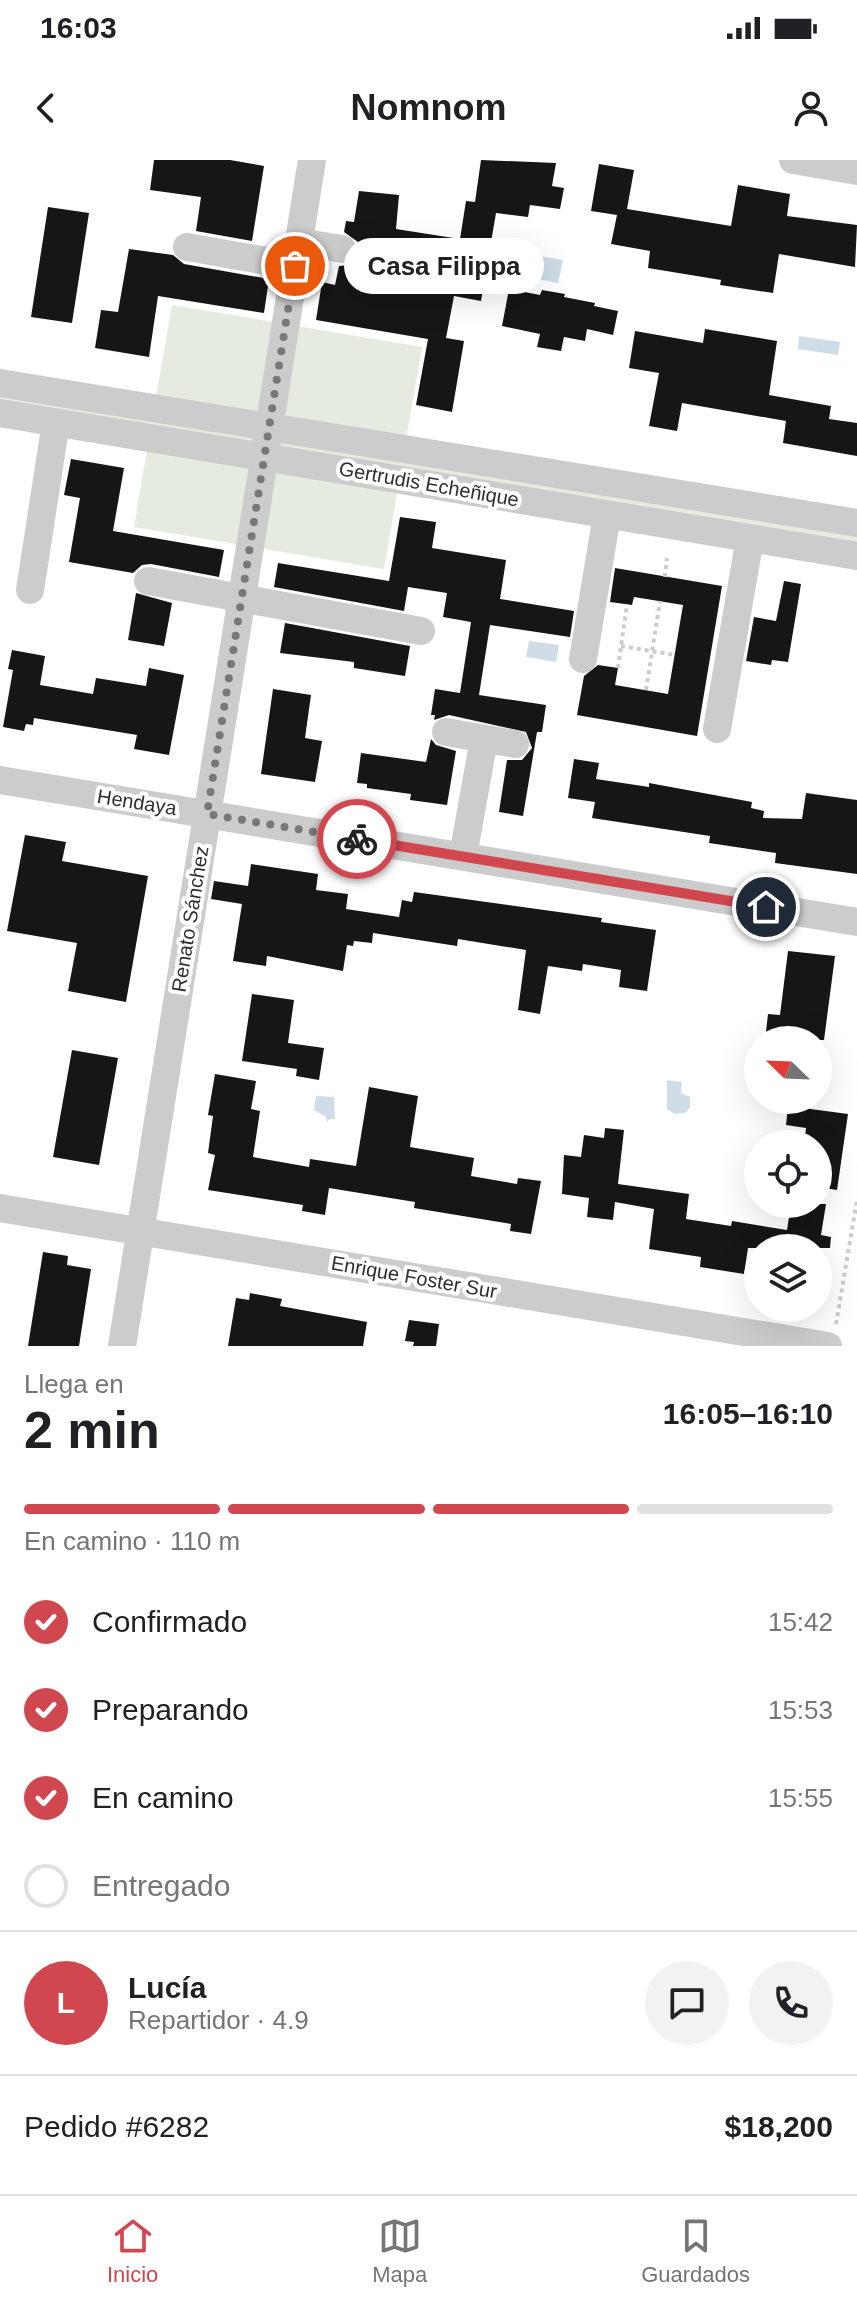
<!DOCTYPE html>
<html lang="es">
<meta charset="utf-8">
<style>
:root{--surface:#fff;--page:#f2f2f2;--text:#202124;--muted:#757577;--line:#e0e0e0;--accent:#d1474f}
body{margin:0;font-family:Arial,sans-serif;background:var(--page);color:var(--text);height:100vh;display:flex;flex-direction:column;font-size:30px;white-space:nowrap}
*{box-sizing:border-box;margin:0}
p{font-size:26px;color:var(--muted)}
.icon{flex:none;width:44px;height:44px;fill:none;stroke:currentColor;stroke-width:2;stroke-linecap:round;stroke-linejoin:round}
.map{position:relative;height:1186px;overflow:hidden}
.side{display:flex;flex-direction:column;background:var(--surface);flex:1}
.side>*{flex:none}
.needle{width:52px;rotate:293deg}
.fabs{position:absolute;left:744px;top:866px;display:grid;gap:16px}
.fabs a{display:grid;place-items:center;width:88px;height:88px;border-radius:50%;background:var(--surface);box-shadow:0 8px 32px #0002;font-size:40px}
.pin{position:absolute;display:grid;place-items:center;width:68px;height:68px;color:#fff;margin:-34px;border:4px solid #fff;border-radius:50%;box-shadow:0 2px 8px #0007}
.courier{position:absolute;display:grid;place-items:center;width:80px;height:80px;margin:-40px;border:6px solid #d1474f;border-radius:50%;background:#fff;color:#222;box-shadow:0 2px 10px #0007}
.bubble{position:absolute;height:56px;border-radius:28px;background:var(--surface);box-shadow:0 8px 32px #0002;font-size:26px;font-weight:800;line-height:56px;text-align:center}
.head em{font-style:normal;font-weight:800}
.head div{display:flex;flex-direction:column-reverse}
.head{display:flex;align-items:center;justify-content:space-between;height:136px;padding:0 24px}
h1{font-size:52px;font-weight:800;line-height:60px}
.bar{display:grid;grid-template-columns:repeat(4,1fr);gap:12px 8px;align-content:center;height:96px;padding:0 24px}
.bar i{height:10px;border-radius:6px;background:var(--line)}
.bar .on{background:var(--accent)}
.bar p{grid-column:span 4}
.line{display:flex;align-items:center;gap:20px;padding:0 24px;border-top:2px solid var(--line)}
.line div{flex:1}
.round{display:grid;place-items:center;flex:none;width:84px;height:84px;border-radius:42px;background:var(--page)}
ol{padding:0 24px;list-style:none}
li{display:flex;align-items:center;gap:24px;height:88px}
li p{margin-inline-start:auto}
li .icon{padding:8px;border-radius:50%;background:var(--accent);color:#fff;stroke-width:4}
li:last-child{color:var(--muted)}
li i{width:44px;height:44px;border:4px solid var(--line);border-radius:50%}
.status{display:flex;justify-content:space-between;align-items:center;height:56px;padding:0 40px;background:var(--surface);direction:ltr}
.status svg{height:22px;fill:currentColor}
header{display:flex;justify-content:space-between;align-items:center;height:104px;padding:0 24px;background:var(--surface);font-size:36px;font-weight:800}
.tab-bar{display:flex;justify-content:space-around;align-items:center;height:112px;border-top:2px solid var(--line);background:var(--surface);font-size:22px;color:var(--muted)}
.tab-bar a{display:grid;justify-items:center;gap:4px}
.tab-bar .on{color:var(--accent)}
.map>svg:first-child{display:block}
</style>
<div class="status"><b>16:03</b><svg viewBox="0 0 49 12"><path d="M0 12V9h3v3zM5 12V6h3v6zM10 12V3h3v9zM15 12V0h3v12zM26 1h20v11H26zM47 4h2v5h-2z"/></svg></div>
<header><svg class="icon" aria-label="back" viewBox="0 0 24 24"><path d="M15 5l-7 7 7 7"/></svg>Nomnom<svg class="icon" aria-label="person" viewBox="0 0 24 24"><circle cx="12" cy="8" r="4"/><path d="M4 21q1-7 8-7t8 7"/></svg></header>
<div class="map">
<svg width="857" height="1186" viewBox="0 0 857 1186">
<rect width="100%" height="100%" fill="#fff"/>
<path fill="#e5ebdf" d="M172,145L422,187L403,297L857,374V385L401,309L384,409L134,367L151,267L0,241V230L153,255Z"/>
<path fill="#cedde8" d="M516,92L563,100L558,123L512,114Z
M799,176L840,182L838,195L798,189Z
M529,481L559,485L556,502L526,497Z
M667,920L682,922L681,933L690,937V947L685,953L675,954L667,949Z
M316,936L334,937L335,959H329L327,963L326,957L314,950Z"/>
<path fill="#161616" d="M154,0H230L264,6L252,81L196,71L201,37L150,30Z
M481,0L556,3L552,26L564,28L560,49L530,45L528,57L496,53L481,141L454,136L446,178L464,181L452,252L416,245L428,179L316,160L322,122L335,125L339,106L349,105L359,92L358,82L344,72L346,61L354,62L359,31L399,35L396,69L460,79L466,41L475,42Z
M599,4L634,10L627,49L731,66L738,25L790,34L787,56L857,65L855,107L779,94L773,133L720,125L721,120L648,108L650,91L611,84L617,55L591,51Z
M48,47L89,53L72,163L31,157Z
M129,89L173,95L184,104L269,119L264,153L158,136L149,197L95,188L101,150L118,152Z
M509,129L540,135L542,130L565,134L564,137L595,143L594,146L618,151L613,175L587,169L585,181L564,177L561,191L537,187L540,174L502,166Z
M705,169L777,181L769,235L831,246L829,259L857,263V296L783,283L786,261L682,243L677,271L649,266L659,213L629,208L635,171L703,183Z
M71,299L124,308L113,371L224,390L219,417L151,404L142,405L133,413L69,402L80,338L64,335Z
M400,357L436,362L432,388L506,400L500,439L574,451L570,477L490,465L479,535L546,545L542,572H537L523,656L499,652L507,600H522L532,588L526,572L449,555L434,560L435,555H431L435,529L460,533L471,462L443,457L447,433L408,427L404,451L274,427L278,403L389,421Z
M615,408L722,426L697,576L577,555L584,516L598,505L618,508L615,525L668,534L683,445L634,437L632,445L610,442Z
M784,421L801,424L788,502L772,500L771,505L746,501L754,457L776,461Z
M136,433L172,443L164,486L128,480Z
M285,463L410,486L405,516L354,508V502L280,493Z
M12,490L45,496L40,525L93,534L96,518L146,526L149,508L184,515L169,595L134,589L137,575L34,558L33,565L26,564L24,571L3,567L13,510L8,509Z
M273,529L311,535L305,578L322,581L315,622L261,614Z
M431,579L436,585L456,591L447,645L410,640L411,634L367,628V624L357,623L361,593L426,602Z
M574,599L599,603L596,619L649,627V623L752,642L751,648L764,651L763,658L802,659L806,633L857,640V714L775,703L776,693L709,683L710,676L592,658L595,642L568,638Z
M25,675L66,682L62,701L148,716L126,842L68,831L77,783L7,771Z
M251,704L318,714L316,730L348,734L346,749L399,757L402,740L412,742L414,732L602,758L601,762L656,770L647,831L619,827L621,810L583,804L582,811L548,806L540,854L518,850L526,790L458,779L457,786L373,773L372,783L354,781L353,786L347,785L343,811L267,796L266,806L233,801L242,744L211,739L214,721L248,726Z
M788,791L835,796L824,880H765L768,854L780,855Z
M252,834L294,840L288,883L324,888L319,920L296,916L297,909L242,901Z
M72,890L118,898L99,1005L53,997Z
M215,914L256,921L251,949L260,951L253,997L309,1007L310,999L356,1006L369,927L418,936L410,987L474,998L471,1016L517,1024L518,1018L541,1021L531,1074L510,1071L511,1064L414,1048L415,1042L329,1028L325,1055L302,1051L303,1045L208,1030L215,995L208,993L213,956L208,955Z
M788,946L848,954L837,1030L818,1027V984H804L806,968L786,965Z
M605,968L624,970L618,1024L689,1034L686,1059L731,1066L732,1061L787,1070L791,1044H826L821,1075L831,1077L830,1088H748L744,1114L700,1107L701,1097L649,1089L654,1049L615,1042L613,1060L587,1057L589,1038L562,1034L564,995L581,997L584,975L604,978Z
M43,1092L68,1096L67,1105L91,1109L79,1186H28Z
M250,1133L282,1139L280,1146L367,1162L363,1186H228L236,1138L249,1140Z
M409,1160L439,1164L436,1186H413L414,1182L405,1181Z"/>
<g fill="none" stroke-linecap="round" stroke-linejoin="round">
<path stroke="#ccc" stroke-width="4" stroke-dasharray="4 4" stroke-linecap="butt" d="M665,417L667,398
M621,486L675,495
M618,508L627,444
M646,530L660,441
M836,1164L857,1040"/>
<path stroke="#ccc" stroke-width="28" d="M793,0L857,11
M299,82L342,89
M187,87L295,106
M0,223L857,363
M0,253L857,396
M148,421L421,471
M30,430L56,262
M583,499L607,355
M717,569L750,378
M446,572L515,584
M0,620L857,762
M463,696L484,579
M0,1048L828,1186
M122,1186L312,0"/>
</g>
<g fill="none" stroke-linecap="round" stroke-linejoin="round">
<path stroke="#787878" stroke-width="8" stroke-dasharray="0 14.4" d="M295,106L207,654L357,679"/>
<path stroke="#d1474f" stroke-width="10" d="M357,679L766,747"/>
</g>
<g text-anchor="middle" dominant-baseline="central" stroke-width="8" stroke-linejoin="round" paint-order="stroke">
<g font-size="20" fill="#2f2f2f" stroke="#fff">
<text transform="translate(429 324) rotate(10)">Gertrudis Echeñique</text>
<text transform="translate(137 642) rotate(9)">Hendaya</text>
<text transform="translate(190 759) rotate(-81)">Renato Sánchez</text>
<text transform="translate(414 1117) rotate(10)">Enrique Foster Sur</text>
</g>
</g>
</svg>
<div class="fabs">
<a><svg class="needle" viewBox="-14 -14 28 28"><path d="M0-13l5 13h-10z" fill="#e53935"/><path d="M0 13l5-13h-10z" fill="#757577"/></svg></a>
<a><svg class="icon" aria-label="locate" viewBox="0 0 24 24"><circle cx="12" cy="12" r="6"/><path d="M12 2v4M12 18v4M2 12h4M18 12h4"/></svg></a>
<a><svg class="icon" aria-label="layers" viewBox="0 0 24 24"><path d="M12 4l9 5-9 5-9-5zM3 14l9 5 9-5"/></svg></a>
</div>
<div class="pin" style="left:295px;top:106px;background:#ea580c"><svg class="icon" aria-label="bag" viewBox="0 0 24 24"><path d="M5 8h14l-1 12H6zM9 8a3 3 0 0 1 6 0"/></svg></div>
<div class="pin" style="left:766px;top:747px;background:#1f2937"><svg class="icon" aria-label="home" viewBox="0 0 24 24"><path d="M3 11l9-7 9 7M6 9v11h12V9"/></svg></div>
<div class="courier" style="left:357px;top:679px"><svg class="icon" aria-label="bike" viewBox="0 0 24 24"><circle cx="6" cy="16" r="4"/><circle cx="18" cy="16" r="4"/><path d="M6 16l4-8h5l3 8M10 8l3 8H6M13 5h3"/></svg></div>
<div class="bubble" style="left:344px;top:78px;width:200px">Casa Filippa</div>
</div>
<section class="side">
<div class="head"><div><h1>2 min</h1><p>Llega en</p></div><em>16:05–16:10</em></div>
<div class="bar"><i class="on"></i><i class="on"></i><i class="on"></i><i></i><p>En camino · 110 m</p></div>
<ol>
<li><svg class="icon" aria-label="check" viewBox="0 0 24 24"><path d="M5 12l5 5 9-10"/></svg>Confirmado<p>15:42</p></li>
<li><svg class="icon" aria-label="check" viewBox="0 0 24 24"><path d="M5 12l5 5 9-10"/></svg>Preparando<p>15:53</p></li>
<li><svg class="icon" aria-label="check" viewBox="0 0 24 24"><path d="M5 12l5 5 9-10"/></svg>En camino<p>15:55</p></li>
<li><i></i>Entregado</li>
</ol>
<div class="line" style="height:144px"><b class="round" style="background:var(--accent);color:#fff">L</b><div><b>Lucía</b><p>Repartidor · 4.9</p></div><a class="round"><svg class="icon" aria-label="chat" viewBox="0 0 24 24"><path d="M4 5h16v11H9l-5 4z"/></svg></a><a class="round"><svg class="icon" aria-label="phone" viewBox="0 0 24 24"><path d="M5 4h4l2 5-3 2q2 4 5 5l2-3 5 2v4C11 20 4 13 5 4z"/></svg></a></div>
<div class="line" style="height:104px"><div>Pedido #6282</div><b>$18,200</b></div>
</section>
<nav class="tab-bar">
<a class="on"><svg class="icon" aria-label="home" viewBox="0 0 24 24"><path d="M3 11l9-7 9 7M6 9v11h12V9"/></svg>Inicio</a>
<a><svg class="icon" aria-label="map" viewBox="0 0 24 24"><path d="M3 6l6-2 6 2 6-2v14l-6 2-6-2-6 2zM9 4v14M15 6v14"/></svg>Mapa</a>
<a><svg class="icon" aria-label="saved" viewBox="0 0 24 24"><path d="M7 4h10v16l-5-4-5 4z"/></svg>Guardados</a>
</nav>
